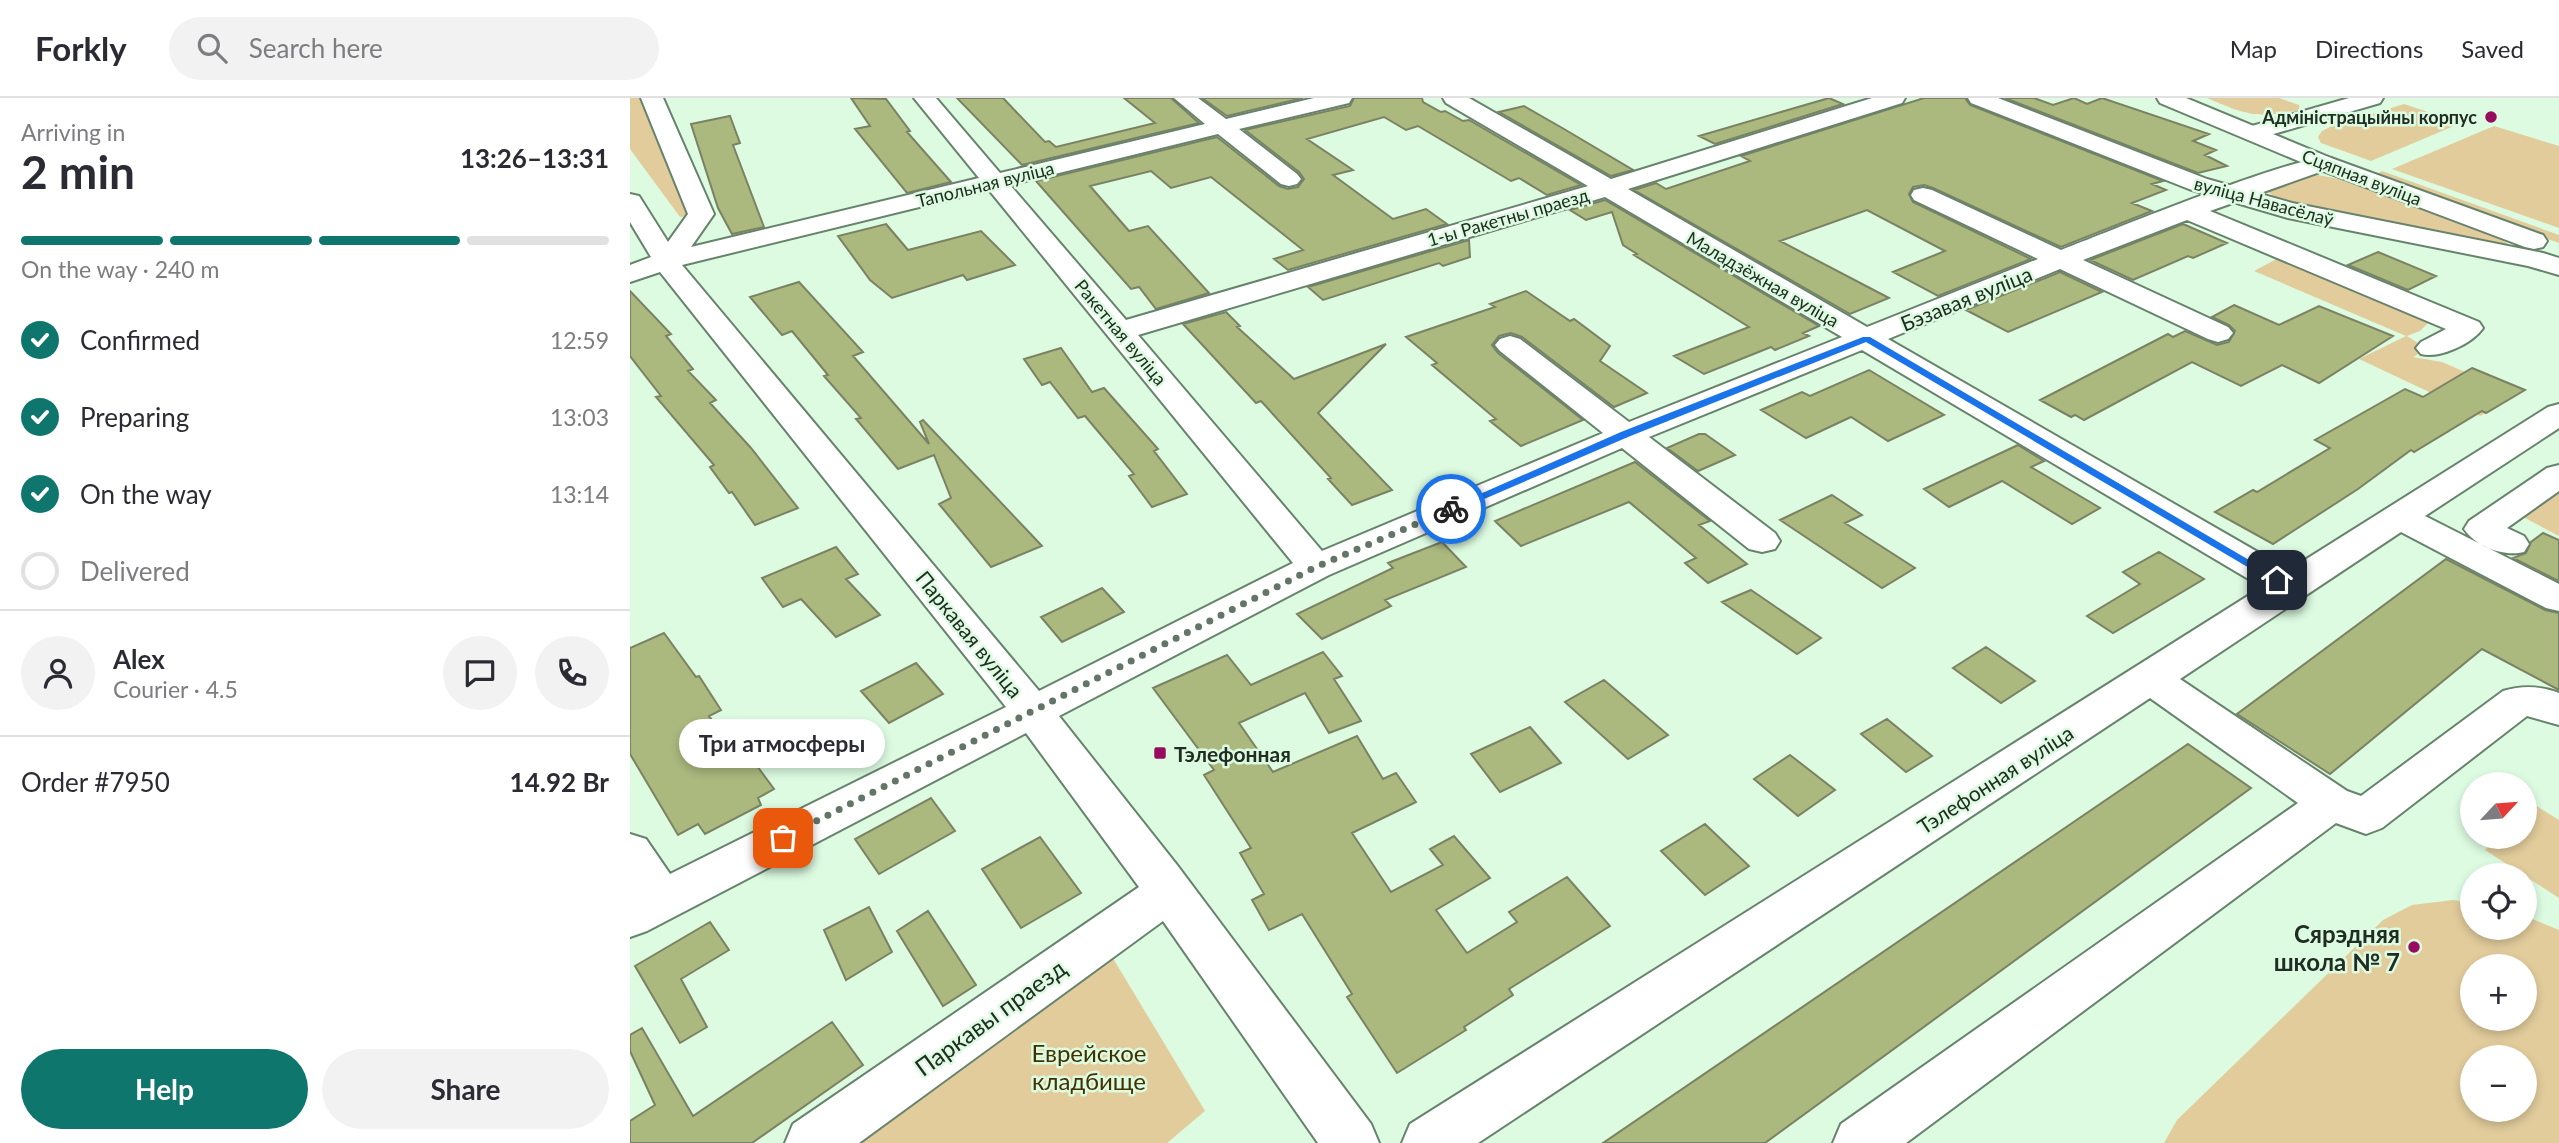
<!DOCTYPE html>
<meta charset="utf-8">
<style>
:root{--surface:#fff;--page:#f2f2f3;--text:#2b2b33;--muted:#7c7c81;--line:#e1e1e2;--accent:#0f766e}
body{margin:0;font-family:Lato,sans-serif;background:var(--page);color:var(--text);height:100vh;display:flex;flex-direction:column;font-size:26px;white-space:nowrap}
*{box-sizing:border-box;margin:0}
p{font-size:23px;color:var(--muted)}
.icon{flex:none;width:38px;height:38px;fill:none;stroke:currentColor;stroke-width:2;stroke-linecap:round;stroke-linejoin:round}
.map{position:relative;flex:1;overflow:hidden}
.drawer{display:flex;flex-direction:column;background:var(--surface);width:630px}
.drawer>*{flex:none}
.needle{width:46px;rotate:64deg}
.buttons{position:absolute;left:1830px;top:674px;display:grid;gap:14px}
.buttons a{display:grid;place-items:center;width:77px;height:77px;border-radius:50%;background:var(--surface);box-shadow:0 4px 10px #0003;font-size:35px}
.pin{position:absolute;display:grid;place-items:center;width:60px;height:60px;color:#fff;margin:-30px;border-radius:14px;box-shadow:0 4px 10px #0006}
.courier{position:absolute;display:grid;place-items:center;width:70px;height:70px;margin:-35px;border:5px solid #1a73e8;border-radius:50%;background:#fff;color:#222;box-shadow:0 2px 9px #0007}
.bubble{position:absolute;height:49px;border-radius:24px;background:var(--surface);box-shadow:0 4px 10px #0003;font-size:23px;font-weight:700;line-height:49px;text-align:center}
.headline em{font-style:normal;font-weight:700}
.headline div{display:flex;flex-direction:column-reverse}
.headline{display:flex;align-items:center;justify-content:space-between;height:119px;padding:0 21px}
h1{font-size:46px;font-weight:700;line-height:52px}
.bar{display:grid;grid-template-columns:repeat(4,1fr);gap:10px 7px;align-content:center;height:84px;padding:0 21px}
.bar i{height:9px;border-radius:5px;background:var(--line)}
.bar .selected{background:var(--accent)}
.bar p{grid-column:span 4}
.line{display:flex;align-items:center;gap:18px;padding:0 21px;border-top:2px solid var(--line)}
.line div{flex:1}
.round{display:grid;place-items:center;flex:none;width:74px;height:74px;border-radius:37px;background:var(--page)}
ol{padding:0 21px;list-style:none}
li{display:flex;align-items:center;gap:21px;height:77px}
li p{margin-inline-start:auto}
li .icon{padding:7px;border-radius:50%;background:var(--accent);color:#fff;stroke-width:4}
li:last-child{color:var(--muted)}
li i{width:38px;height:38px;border:4px solid var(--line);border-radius:50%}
.primary-button{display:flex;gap:14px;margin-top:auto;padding:14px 21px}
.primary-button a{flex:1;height:80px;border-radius:42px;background:var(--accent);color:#fff;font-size:28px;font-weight:700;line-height:80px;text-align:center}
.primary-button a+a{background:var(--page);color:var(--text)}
header{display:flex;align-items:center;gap:42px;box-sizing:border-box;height:98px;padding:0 35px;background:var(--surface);border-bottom:2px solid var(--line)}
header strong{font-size:33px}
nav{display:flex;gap:38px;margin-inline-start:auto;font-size:24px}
.search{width:490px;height:63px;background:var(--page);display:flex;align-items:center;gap:18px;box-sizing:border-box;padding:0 24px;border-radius:38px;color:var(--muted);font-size:26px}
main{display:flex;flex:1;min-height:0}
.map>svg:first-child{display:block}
</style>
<header>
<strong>Forkly</strong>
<div class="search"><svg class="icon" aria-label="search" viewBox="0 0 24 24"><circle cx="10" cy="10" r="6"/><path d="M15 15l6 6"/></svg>Search here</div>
<nav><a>Map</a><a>Directions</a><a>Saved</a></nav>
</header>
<main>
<section class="drawer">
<div class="headline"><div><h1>2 min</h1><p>Arriving in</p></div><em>13:26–13:31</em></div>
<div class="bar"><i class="selected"></i><i class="selected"></i><i class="selected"></i><i></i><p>On the way · 240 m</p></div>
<ol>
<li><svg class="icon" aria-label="check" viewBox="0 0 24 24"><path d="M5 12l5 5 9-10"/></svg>Confirmed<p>12:59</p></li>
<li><svg class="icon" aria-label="check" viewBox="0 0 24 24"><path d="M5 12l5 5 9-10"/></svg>Preparing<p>13:03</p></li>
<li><svg class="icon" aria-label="check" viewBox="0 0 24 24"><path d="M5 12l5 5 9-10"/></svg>On the way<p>13:14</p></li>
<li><i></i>Delivered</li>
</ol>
<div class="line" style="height:126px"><a class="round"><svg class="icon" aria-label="person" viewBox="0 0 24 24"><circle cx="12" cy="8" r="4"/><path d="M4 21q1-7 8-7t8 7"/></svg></a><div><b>Alex</b><p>Courier · 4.5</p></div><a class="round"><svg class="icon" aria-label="chat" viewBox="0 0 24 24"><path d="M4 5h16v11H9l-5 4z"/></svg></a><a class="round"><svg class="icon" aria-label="phone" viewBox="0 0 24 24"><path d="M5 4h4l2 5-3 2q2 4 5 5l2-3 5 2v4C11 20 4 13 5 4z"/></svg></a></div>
<div class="line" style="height:91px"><div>Order #7950</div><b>14.92 Br</b></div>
<div class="primary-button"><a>Help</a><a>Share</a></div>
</section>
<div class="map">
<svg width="1929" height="1045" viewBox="0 0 1929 1045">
<rect width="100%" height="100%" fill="#dcfbe1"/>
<path fill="#e2cc9c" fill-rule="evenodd" d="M0,0H18L60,118L50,119L0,51Z
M1577,0H1649L1669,7L1670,12C1627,21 1617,17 1577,0Z
M1774,6L1831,25L1741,63L1691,45L1688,39L1692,33L1700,29Z
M1864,28L1929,48V130L1762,71Z
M1752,73L1929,137V145L1743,78Z
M1682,76L1721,83L1867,138L1878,146L1873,148L1651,103L1635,92Z
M1654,157L1801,222L1790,233L1777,238L1797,251L1783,259L1812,264L1835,274L1832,277L1856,315L1850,318L1729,261L1776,238L1624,173Z
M1929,386V438L1895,420L1893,413Z
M1905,707L1929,722V800L1855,752L1870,739L1895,738V715Z
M1823,802L1843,805V830H1895V818L1929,832V1045H1534L1547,1022L1753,822L1782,807ZM1843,868H1895V920H1843ZM1843,959H1895V1012H1843Z
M481,857L575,1013L537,1045H227Z"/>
<path fill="#abb87e" stroke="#7b8263" stroke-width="2" d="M221,0L256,1L280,33L277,34L321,84L277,95L225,31L240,28Z
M327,0H373L415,44L419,43L426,49L525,25L494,0H541L569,25L392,67Z
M572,0H673L597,18Z
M724,0H792L793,4L811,14L815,13L833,23L839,22L951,87L917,97L889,80L881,83L788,28L776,32L754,19L677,41L723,72L703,77L763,121L796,111L817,126L658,172L644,161L673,152L581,79L541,90L521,73L460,88L499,133L518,128L579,195L526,211L509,189L501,191L406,83L587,39L649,88L658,91L668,89L674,81L669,74L615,32L720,8Z
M1199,0L1213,6L1085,46L1069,38Z
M1294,0H1335L1340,7L1533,83L1522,86L1536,92L1502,105L1522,113L1431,149L1303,90L1294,87L1283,89L1279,96L1283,104L1401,161L1308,198L1263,174L1315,153L1237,112L1150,143L1259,200L1220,216L1004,92L1026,85L1036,91L1120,63L1111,58Z
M1375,0H1404L1423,7L1444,0L1457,6L1472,0L1579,36L1563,43L1586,52L1575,57L1597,68L1568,75Z
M894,8L934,31L1003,72L981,78L869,14Z
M100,18L110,45L103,47L134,129L102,136L88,110L61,26Z
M975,102L1189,228L1173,235L1179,238L1145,252L1141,249L1074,276L1044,258L1119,229L1004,157L1007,156L993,147L982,114L956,122L940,112Z
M256,126L278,152L351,133L385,167L337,182L333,177L262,200L240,182L208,138Z
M1553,126L1597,145L1563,160L1558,158L1503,182L1460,162Z
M839,142L840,159L813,168L809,165L693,202L678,189Z
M1748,154L1806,178L1778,192L1718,167Z
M1430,174L1472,194L1378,234L1336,212Z
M169,184L233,254L223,258L299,346L290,324L293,322L412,448L361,469L309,406L321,400L304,357L268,371L226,321L231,320L194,278L198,277L162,233L152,237L120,199Z
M0,193L41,236L36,238L63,271L58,273L86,302L80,305L121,350L168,410L125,427L102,394L99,395L80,369L84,367L26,299L31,298L0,258Z
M896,193L940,223L944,221L980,248L970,263L1017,295L984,309L892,239L881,235L869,238L862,247L868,255L953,322L891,348L860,323L866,321L802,267L807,265L776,239L865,209L860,206Z
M1604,207L1649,227L1689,208L1763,238L1689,285L1652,267L1611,288L1562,264L1454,322L1445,317L1441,319L1410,302L1538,236L1543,239L1555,233L1587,247L1599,244L1605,233L1599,227L1582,219Z
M596,214L610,228L607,229L664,281L756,246L688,315L762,392L722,407L698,381L701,380L631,303L626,305L553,226Z
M431,250L462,294L474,290L528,351L524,353L557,396L522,409L499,378L504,376L455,318L448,320L420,284L412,287L394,261Z
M1842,270L1895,292L1856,315L1852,313L1784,354L1781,352L1728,391L1643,446L1585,414L1623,392L1627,394L1700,350L1685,342L1775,291L1793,299Z
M1239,272L1314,317L1258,343L1221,319L1176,340L1131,312L1172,294L1180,298Z
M1069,336H1075L1105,357L1068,373L1037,350Z
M1388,347L1414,363L1401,369L1470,410L1442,426L1372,383L1319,409L1294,391Z
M1005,364L1080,423L1069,427L1117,466L1078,485L1055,465L1066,460L999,404L891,448L865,423Z
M1202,397L1232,417L1215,425L1285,470L1252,490L1150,422Z
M1913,435L1929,442V483L1883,460L1896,455L1901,444Z
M812,444L836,469L755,502L761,508L692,541L667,516L763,470L758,465Z
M206,449L228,476L216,481L250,517L206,539L171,501L153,509L132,480Z
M1529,454L1574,481L1483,535L1457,518L1510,486L1493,474Z
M1816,461L1915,512L1929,515V592L1852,551L1700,676L1607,616Z
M472,490L494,514L432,544L411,519Z
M1121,492L1191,540L1167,556L1092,504Z
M34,535L66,579L69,578L91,612L79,618L113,665L122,661L144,691L128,700L131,707L75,736L68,726L48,737L0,656V550Z
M1356,549L1405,583L1371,605L1323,570Z
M693,554L712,578L704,581L731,623L699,635L675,595L609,625L643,674L727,638L753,681L766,675L786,704L722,735L761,794L813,767L800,751L824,738L860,780L806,812L837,855L887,824L879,814L937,779L980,828L879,891L883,897L834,929L836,932L767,975L717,899L722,896L672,816L639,832L622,802L634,796L610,755L621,750L574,677L584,672L523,590L597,557L621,587Z
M286,565L313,596L259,625L231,593Z
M974,582L1038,637L998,661L935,604Z
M1257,621L1302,658L1276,674L1231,636Z
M900,629L931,665L870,694L841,656Z
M1558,646L1621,690L1135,1045H973Z
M1160,657L1205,692L1168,718L1124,681Z
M301,700L325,733L249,776L225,741Z
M1075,726L1119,768L1075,797L1031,753Z
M410,739L451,795L391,830L352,771Z
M239,809L262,854L216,882L194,832Z
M298,813L346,887L313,908L267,833Z
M80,824L99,852L51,881L77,929L50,945L5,868Z
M202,924L233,967L122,1045H0V1023L25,1007L0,953V937L12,930L63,1018Z"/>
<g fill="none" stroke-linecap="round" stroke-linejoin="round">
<g stroke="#67836c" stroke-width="4">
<path id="minor" d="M11,0H33L84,116L61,149L349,80L284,0H306L370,75L575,26L544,0H568L596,21L684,0H722L719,5L609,31L667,76L671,81L667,86L659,88L651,86L588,36L380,87L496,222L958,88L816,5L813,0H839L981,81L1242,0H1275L1272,5L998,91L1237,229L1408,161L1284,102L1281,97L1284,92L1293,90L1302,92L1431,152C1471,137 1674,53 1701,60L1705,65L1701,70L1580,113L1849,224L1853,230C1842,246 1809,261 1791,256L1786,250L1791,244L1816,231L1557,122L1453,162L1598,229L1603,235L1598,241L1588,244L1578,241L1430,171L1258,241L1659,472L1918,309L1929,306V330L1795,418L1929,486V513L1916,510L1771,434L1550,581L1717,693L1731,698L1873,593C1893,587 1910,588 1929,595V627L1897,618L1752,730L1736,736L1706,725L1276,1045H1203L1211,1026L1668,705L1520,600L848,1045H772L780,1026L1632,489L1232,252L1019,339L1145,435L1150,443L1145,451L1132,454L1119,451L992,350L699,477L429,618L547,767L741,1026L749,1045H688L533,823L229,1045H155L163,1026L509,789L396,635L17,833L0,839V736L16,741L40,776L376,609L30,174L0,184V167L21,159L0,124V96L9,98L38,144L58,116ZM359,92L663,465L409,593L52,167ZM975,99L1212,239L999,324L890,241L880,238L870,241L865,247L870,253L973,335L692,453L508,237Z
M1719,0H1753L1750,5L1623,42L1615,40L1612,35L1615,30Z
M1929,367V393L1877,430L1894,438L1899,446L1894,454C1874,459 1846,449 1834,431L1839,423L1917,370Z"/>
</g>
<g stroke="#67836c" stroke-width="4">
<path id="major" d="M1338,0H1368L1577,81L1662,105L1913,155L1929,160V177L1898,168L1658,120L1559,91L1341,5Z
M1527,0H1556L1701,60L1913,137L1917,143L1913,149L1904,151L1895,149L1685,70L1530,5Z"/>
</g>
<use href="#minor" fill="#fff" fill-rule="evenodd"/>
<use href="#major" fill="#fff" fill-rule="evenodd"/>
</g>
<path fill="#1a73e8" d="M1233,239H1240L1653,482L1643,484L1236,244L998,339L824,414L816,411L991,334Z"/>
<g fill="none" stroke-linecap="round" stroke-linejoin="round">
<path stroke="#627566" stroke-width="7" stroke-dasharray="0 12.6" d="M153,740L686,469L821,411"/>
</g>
<g fill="#980c60" stroke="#dcfbe1" stroke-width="2.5">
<circle cx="1861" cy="19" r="7"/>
<rect x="523" y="648" width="14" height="14" rx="3.5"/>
<circle cx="1784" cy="849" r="7"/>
</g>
<g text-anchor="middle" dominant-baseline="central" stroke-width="5" stroke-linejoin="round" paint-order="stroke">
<g font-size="18" font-weight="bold" fill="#212d23" stroke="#dcfbe1" text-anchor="end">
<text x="1847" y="19">Адміністрацыйны корпус</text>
</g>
<g font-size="18" fill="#212d23" stroke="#dcfbe1">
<text transform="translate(1732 79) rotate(21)">Сцяпная вуліца</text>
<text transform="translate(355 86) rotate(-14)">Тапольная вуліца</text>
<text transform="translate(1634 103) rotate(15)">вуліца Навасёлаў</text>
<text transform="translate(878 119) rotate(-16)">1-ы Ракетны праезд</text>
<text transform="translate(1133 181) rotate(30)">Маладзёжная вуліца</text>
<text transform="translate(491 234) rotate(50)">Ракетная вуліца</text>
</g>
<g font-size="21" fill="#212d23" stroke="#dcfbe1">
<text transform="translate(1336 200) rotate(-22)">Бэзавая вуліца</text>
<text transform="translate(340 536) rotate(51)">Паркавая вуліца</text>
<text transform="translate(1365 681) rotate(-33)">Тэлефонная вуліца</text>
</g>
<g font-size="21" font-weight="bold" fill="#212d23" stroke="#dcfbe1" text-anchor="start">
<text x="544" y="655">Тэлефонная</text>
</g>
<g font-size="24" font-weight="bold" fill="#212d23" stroke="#dcfbe1" text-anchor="end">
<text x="1770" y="835">Сярэдняя<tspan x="1770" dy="28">школа № 7</tspan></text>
</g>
<g font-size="24" fill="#212d23" stroke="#dcfbe1">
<text transform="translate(360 919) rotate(-36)">Паркавы праезд</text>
</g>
<g font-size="24" fill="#433100" stroke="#dcfbe1">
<text x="459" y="954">Еврейское<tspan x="459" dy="28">кладбище</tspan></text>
</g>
</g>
</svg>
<div class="buttons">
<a><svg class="needle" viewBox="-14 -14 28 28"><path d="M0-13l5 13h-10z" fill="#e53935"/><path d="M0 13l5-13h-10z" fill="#7c7c81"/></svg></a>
<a><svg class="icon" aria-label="locate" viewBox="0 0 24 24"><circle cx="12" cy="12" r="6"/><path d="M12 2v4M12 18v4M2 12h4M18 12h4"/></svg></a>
<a>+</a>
<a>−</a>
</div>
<div class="pin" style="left:153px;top:740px;background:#ea580c"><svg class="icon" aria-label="bag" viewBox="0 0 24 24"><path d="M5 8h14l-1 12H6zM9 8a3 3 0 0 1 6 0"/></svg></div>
<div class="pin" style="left:1647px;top:482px;background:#1f2937"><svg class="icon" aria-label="home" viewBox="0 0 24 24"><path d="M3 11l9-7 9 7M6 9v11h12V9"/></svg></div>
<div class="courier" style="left:821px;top:411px"><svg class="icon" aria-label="bike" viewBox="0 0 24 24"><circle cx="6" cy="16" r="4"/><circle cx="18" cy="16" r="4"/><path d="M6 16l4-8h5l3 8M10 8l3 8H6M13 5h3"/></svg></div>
<div class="bubble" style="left:49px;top:621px;width:206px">Три атмосферы</div>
</div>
</main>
